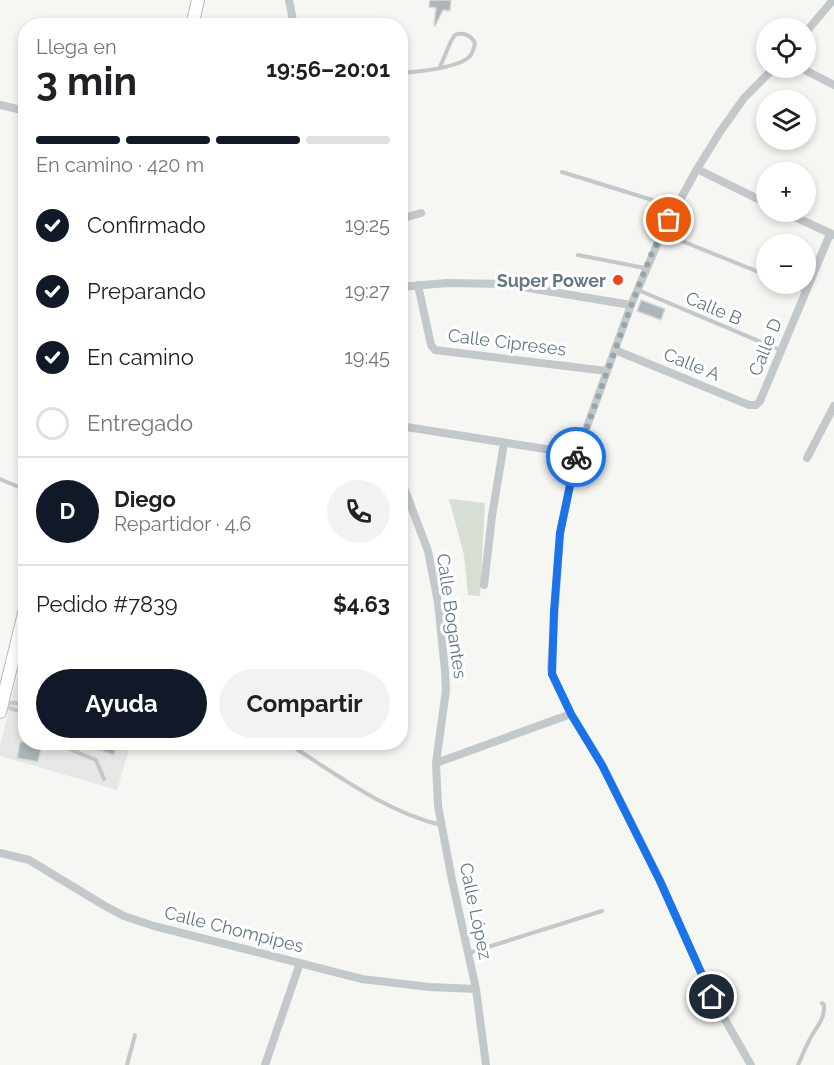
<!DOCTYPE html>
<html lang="es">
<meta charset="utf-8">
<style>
:root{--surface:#fff;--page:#f2f2f2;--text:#202124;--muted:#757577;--line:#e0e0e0;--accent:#111827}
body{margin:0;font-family:Raleway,sans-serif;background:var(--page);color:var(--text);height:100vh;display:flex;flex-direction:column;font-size:22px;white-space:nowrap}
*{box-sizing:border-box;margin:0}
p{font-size:20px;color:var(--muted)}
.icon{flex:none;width:33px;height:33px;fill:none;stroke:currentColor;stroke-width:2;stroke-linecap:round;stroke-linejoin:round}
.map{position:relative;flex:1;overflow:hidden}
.details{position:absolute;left:18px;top:18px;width:390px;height:732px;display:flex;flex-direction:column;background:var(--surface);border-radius:24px;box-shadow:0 3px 9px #0003}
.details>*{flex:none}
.controls{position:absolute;left:756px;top:18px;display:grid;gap:12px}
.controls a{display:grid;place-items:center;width:60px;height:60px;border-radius:50%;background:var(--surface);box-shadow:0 3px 9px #0003;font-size:30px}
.pin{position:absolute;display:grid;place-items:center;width:51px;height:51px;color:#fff;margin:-26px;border:3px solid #fff;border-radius:50%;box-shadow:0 2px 6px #0007}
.courier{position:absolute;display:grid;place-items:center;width:60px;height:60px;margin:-30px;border:4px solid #1a73e8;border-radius:50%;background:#fff;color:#222;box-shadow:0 2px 8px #0007}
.headline em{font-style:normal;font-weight:700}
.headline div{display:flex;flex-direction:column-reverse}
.headline{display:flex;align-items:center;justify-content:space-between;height:102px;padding:0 18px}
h1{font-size:39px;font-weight:700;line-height:45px}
.bar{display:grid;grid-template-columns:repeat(4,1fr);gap:9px 6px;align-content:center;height:72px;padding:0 18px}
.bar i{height:8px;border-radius:4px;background:var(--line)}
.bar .active{background:var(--accent)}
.bar p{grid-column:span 4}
.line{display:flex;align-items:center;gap:15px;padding:0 18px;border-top:2px solid var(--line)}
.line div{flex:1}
.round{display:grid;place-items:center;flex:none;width:63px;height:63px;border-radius:32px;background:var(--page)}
ol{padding:0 18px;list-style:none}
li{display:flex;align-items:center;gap:18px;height:66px}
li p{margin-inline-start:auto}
li .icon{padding:6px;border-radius:50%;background:var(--accent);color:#fff;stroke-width:4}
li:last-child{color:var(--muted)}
li i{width:33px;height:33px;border:3px solid var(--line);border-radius:50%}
.cta{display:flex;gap:12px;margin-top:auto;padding:12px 18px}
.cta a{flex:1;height:69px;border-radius:36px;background:var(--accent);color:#fff;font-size:24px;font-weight:700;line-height:69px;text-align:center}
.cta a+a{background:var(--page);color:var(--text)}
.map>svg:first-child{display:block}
</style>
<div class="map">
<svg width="834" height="1065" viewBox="0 0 834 1065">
<rect width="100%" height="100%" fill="#f6f6f2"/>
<path fill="#e7e8e6" d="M25,645L26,742L131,743L117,790L0,756V746Z"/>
<path fill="#d7ded3" d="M449,499L485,503L480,596L468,595L464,555Z"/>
<path fill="#acb5ba" stroke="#d8d8d5" stroke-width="1.5" d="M430,0H451L450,11L443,10L435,26L434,25L436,8L429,7Z
M641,300L665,309L661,320L637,311Z
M20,742H43L38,762L17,758Z
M80,742H118L114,755L79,744Z"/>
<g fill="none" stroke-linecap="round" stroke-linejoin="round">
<g stroke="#b5bbbf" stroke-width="14">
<path id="secondary" d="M192,26L198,0
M0,712L26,605"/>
</g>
<path stroke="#c3c8cb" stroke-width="4" d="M400,73C416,72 460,68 470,56C473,53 474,47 475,43C471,35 463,32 455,35L451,41L440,67
M562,172L675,207
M662,233L766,275
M578,255L645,268
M787,284L805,291
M638,290L780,350
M0,479L26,490
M6,703H18L26,700
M3,706L26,713
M60,742L62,746L96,760L104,779
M288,742L298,750C343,779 388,812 441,825
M469,953L602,911
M127,1065L135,1035
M798,1065C802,1056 806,1046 811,1037C817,1026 825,1019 824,1005L822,1003"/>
<path stroke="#c3c8cb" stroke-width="8" d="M289,0L294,26
M806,32L833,0
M801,68L834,85
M0,105L26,111
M697,169L766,203
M784,212L834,235
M400,219L421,213
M418,285L431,345L435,350L607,371
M400,287L447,283L504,284L631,305
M615,350L749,405H756L760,401L830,234
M400,426L577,454
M807,458L834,406
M400,477L428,551L438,602L445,671L446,690L436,763L438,806L452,880L476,989L486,1065
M484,585L492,516L504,443
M436,763L571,714
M0,853L29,860L105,906L124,916L154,926L362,979L429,987L476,989
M265,1065L300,963
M751,1065L712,997L660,881L602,765L571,714L552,674L551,668L560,533L570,484L577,454L631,305L662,233L697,169L720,132L744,98L774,68"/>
<use href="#secondary" stroke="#fff" stroke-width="12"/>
</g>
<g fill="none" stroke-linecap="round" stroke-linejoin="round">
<path stroke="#96a4ac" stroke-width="6" stroke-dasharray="0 10.8" d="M576,457L637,290L652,253L669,220"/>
<path stroke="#1a73e8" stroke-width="8" d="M576,457L560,533L554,611L552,674L571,714L602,765L660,881L712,997"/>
</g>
<circle fill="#f04319" stroke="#fff" stroke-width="2" cx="618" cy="280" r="6"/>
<g text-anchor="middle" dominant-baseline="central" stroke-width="6" stroke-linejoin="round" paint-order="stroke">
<g font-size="18" font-weight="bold" fill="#637886" stroke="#fff" text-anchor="end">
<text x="606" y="280">Super Power</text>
</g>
<g font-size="18" fill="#637886" stroke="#fff">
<text transform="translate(714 308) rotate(23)">Calle B</text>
<text transform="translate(507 342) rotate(7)">Calle Cipreses</text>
<text transform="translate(765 347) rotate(-68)">Calle D</text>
<text transform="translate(692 364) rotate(22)">Calle A</text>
<text transform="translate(452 616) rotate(82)">Calle Bogantes</text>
<text transform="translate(476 911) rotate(78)">Calle López</text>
<text transform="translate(234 929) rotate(14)">Calle Chompipes</text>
</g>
</g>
</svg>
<div class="controls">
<a><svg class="icon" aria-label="locate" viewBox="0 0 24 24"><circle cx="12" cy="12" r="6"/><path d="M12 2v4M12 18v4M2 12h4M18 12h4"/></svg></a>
<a><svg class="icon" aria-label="layers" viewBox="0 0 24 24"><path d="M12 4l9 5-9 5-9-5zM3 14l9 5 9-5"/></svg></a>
<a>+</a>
<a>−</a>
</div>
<div class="pin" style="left:669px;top:220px;background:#ea580c"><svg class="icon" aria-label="bag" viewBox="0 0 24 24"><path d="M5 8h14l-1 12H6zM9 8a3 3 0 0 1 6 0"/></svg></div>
<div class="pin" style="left:712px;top:997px;background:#1f2937"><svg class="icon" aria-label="home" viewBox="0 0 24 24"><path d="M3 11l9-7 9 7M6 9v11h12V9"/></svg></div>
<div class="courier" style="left:576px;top:457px"><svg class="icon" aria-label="bike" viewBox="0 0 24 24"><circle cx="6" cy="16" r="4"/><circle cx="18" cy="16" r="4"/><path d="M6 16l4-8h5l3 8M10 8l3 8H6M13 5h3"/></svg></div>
<section class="details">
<div class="headline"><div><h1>3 min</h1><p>Llega en</p></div><em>19:56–20:01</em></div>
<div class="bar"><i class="active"></i><i class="active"></i><i class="active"></i><i></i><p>En camino · 420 m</p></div>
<ol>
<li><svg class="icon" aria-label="check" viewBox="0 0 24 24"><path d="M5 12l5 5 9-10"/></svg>Confirmado<p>19:25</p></li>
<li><svg class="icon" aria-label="check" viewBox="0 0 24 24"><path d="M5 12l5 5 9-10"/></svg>Preparando<p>19:27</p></li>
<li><svg class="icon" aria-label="check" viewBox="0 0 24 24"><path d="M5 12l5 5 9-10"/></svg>En camino<p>19:45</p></li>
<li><i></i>Entregado</li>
</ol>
<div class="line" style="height:108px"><b class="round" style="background:var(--accent);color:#fff">D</b><div><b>Diego</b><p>Repartidor · 4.6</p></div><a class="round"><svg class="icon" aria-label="phone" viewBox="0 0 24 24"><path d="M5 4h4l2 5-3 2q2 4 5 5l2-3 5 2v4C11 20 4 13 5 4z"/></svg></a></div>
<div class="line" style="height:78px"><div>Pedido #7839</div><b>$4.63</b></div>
<div class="cta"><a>Ayuda</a><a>Compartir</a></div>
</section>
</div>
